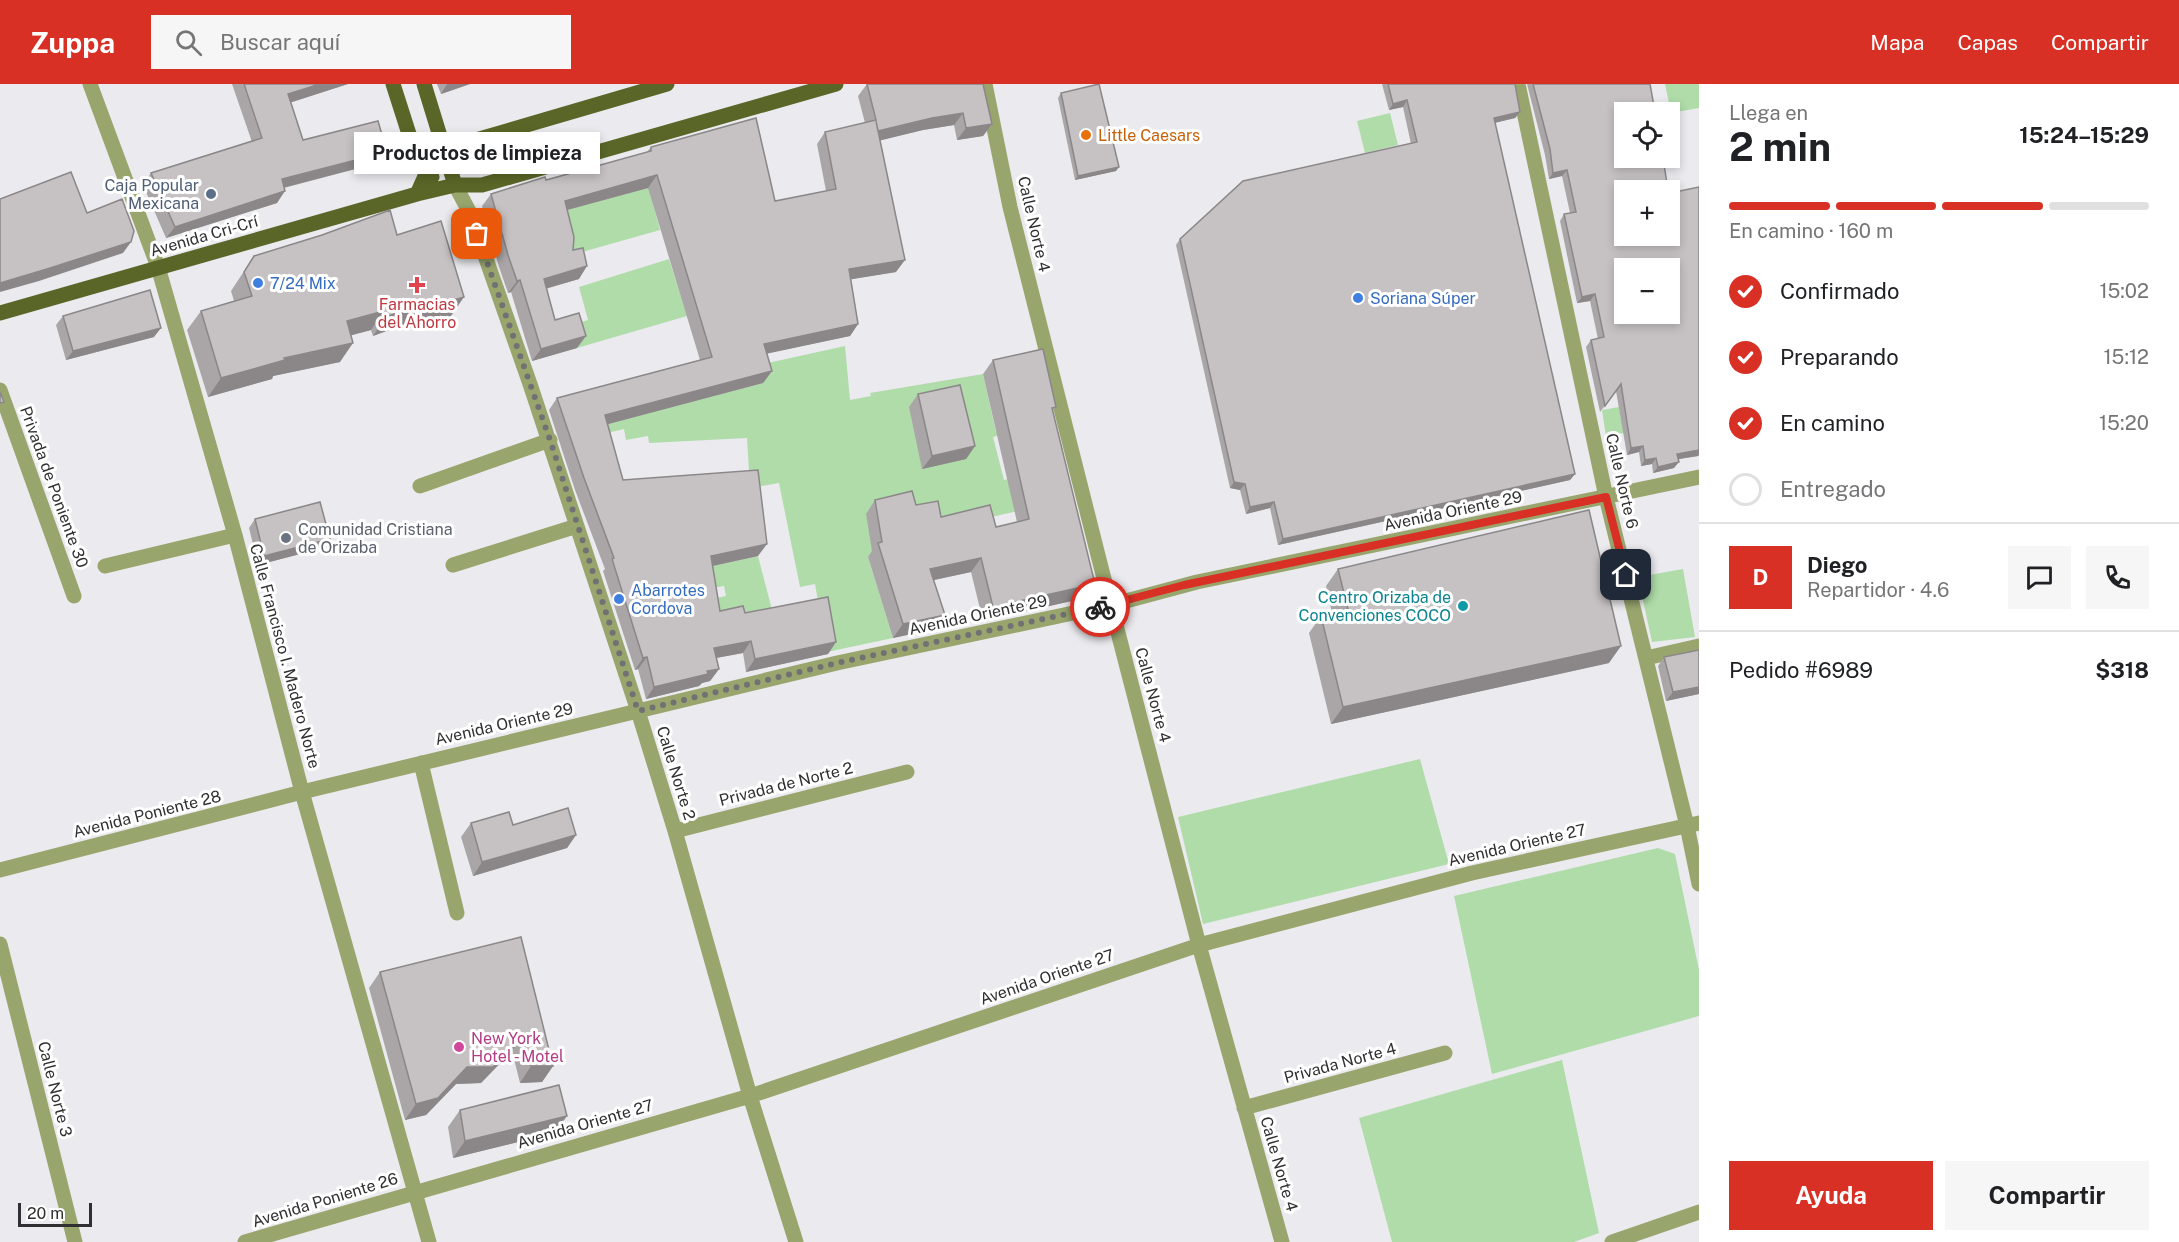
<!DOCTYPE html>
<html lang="es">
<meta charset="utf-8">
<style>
:root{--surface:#fff;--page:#f6f6f6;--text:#202124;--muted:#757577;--line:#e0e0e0;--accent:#d93025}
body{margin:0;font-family:"Public Sans",sans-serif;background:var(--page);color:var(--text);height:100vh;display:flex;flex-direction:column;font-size:22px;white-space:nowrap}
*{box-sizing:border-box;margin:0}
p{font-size:20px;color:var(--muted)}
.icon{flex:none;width:33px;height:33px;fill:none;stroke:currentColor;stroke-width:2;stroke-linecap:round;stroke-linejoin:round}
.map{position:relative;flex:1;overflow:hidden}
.sheet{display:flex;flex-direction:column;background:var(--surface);width:480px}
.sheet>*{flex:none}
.fabs{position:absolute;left:1614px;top:18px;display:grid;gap:12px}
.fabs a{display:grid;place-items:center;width:66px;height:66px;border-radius:0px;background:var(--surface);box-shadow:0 3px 9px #0003;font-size:30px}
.scale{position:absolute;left:18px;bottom:15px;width:74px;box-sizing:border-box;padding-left:6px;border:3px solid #303032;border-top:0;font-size:16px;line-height:21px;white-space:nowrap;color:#303032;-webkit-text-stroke:4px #fff;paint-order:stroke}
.pin{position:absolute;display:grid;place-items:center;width:51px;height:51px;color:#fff;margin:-26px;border-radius:12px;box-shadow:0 3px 9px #0006}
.courier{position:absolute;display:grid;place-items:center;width:60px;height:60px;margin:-30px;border:4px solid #d93025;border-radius:50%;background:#fff;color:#222;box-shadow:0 2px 8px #0007}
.bubble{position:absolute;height:42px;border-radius:0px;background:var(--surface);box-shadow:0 3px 9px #0003;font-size:20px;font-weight:700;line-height:42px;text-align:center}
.overview em{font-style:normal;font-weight:700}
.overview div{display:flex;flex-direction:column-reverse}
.overview{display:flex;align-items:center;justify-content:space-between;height:102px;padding:0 30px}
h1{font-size:39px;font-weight:700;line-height:45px}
.bar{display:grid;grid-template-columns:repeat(4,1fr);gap:9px 6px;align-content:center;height:72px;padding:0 30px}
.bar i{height:8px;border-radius:4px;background:var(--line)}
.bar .selected{background:var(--accent)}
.bar p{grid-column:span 4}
.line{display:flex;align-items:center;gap:15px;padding:0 30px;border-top:2px solid var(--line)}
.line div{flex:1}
.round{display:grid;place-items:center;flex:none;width:63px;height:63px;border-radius:0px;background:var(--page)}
ol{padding:0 30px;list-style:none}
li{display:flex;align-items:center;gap:18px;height:66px}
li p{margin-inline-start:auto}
li .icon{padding:6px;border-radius:50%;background:var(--accent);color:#fff;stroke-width:4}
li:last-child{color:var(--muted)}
li i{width:33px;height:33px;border:3px solid var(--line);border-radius:50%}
.primary-button{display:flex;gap:12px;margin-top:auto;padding:12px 30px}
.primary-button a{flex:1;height:69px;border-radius:0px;background:var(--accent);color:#fff;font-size:24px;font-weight:700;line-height:69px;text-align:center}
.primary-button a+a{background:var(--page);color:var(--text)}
header{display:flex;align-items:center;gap:36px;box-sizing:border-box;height:84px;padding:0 30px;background:var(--accent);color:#fff}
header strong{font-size:28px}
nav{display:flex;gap:33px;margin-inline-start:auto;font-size:21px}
.search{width:420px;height:54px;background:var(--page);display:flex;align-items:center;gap:15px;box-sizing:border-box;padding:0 21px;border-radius:0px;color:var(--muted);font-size:22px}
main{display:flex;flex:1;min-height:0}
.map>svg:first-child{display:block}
</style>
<header>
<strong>Zuppa</strong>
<div class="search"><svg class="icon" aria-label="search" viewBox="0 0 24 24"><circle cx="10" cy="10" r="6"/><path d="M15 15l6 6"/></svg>Buscar aquí</div>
<nav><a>Mapa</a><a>Capas</a><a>Compartir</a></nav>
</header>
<main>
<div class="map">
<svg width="1699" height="1158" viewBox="0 0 1699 1158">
<rect width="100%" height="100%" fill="#ebebef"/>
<path fill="#afdca9" d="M1665,0H1699V24L1671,29Z
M1390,29L1398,61L1365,69L1357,37Z
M650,103L649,105L660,146L568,172L556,129Z
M669,175L687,232L577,264L570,241L588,236L579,203Z
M845,262L850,316L871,312L870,309L983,290L996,348L1042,340L993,353L1004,396L1053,384L1062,417L960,440L868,473L893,554L827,568L815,500L800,503L779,399L750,404L747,354L649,359L648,352L626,356L624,345L594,352L569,350L763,299L758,281Z
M1619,323L1621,335H1627L1629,348L1606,352L1602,326Z
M758,472L772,526L721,537L716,514L726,512L724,502L706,505L671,491Z
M1683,485L1695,553L1652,558L1638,493Z
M1420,675L1449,780L1203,840L1178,733Z
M1658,764L1675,770L1699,886V932L1492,990L1454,812Z
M1562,976L1599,1149L1574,1158H1392L1359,1034Z"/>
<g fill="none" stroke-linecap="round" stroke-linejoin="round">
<path stroke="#98a66e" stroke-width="15" d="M90,0L158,183L235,451L302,708L429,1158
M985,0L1010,123L1101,483L1199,861L1282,1158
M1518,0L1606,413L1687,742L1699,800
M455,101L470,129L530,300L638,627L675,747L750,1012L796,1158
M0,306L74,512
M420,402L550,356
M453,481L577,442
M105,482L235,451
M1646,574L1699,562
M421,679L457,829
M675,747L907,688
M0,786L302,708L837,579L1111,521L1197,498L1699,393
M0,860L75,1158
M1244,1024L1445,969
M245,1158L750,1012L1199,861L1472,789L1699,739
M1612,1158L1699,1128"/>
<path stroke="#596627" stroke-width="15" d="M393,0L409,50L426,90L432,93
M424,0L455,101
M417,110L426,90L445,65L667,0
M0,229L417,110L455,101H482L836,0"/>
</g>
<path fill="#aaa6a8" d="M232,0H348L291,18L303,56L387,68L378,79L284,104L277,119L166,154L143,101L151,89L252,58Z
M437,0H470L441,10Z
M867,0H983L992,40L983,52L957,56L954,41L923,46L880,56L896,188L851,195L858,240L850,252L767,269L772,287L763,299L608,340L623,396L758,472L713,482L720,527L745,529L836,558L828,570L746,588L743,569L716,574L719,585L710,597L702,599L699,602L646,615L638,585L635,586L603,487L605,485L575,406L549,326L557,314L700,276L648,104L567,126L573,166L579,195L546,204L555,236L577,264L532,277L511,208L508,209L499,183L482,122L491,110L546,96L647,68L651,63L775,117L826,107L817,60L825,48L865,39L858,12Z
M1382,0H1515L1520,28L1515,34L1495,39L1575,390L1570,396L1278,461L1270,424L1246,430L1240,406L1230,404L1176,161L1180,155L1411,60L1403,23L1389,26Z
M1527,0H1650L1624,152L1699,103V371L1698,372L1678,375L1674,384L1653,389L1652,380L1641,382L1639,368L1627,371L1616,307L1600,328L1586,263L1591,256L1598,255L1590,217L1577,219L1560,137L1564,130L1570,129L1562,92L1549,95L1545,71Z
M1061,9L1116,87L1075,96L1058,14Z
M397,151L451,232L407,245L405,240L373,252L371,246L351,251L340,278L273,292L272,295L208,313L187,246L201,227L234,217L231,207L254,172Z
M63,232L154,253L66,276L56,241Z
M993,276L1056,323L1053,327L1085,514L983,537L971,488L934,496L935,545L893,554L868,473L872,467L866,430L875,416L916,421L941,433L996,443L1017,438L983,290Z
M918,310L975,362L966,375L922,385L909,323Z
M255,435L330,455L323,464L258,481L249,444Z
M1338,485L1609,579L1331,640L1309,549L1321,532L1332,529L1326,502Z
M1664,573L1699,610L1666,617L1658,582Z
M471,739L513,741L576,751L567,764L473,792L461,753Z
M521,853L553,982L542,998L520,999L512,967L481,999L456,1000L426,1031L405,1036L369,904L380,888Z
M460,1026L555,1049L453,1074L448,1043Z"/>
<path fill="#8b8788" d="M320,0H348L280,22L288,10Z
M447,0H470L441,10Z
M1407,16L1403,23L1389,26L1393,20Z
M1520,28L1515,34L1489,40L1494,34Z
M963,29L954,41L923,46L870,59L878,47L932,34Z
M992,40L983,52L957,56L966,44Z
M387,68L378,79L274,106L282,95Z
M1119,83L1116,87L1075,96L1078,92Z
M1567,86L1562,92L1549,95L1553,89Z
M657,91L648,104L556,129L565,117Z
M285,107L277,119L166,154L175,143Z
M131,158L123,169L39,197L0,208V199Z
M905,176L896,188L841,197L849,185Z
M587,182L579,195L535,208L544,195Z
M520,196L511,208L508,209L517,197Z
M1595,210L1590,217L1577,219L1582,213Z
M464,213L451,232L407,245L420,226Z
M418,221L405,240L373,252L386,233Z
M384,227L371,246L334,256L347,237Z
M858,240L850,252L756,272L764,260Z
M161,244L154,253L66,276L73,267Z
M586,252L577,264L532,277L541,265Z
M353,259L340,278L273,292L272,295L208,313L221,294L284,274Z
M772,287L763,299L597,343L605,331Z
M975,362L966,375L922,385L932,372Z
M1643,362L1639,368L1627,371L1631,364Z
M1699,366V371L1698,372L1673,376L1677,370Z
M1656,374L1652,380L1641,382L1645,376Z
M1679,378L1674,384L1653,389L1658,383Z
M1575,390L1570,396L1278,461L1283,455Z
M1234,398L1245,400L1240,406L1230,404Z
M1274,418L1270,424L1246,430L1250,423Z
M330,455L323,464L258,481L264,472Z
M767,460L758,472L703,484L711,472Z
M981,474L971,488L920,499L930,485Z
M1095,500L1085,514L983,537L993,523Z
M945,531L935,545L893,554L903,540Z
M751,557L743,569L705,576L714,564Z
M836,558L828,570L746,588L755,575Z
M1621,562L1609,579L1331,640L1343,623Z
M647,573L638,585L635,586L643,574Z
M719,585L710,597L702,599L699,602L646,615L654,603L707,587Z
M1699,603V610L1666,617L1673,608Z
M576,751L567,764L473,792L482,778Z
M523,951L512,967L481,999L456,1000L426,1031L405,1036L416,1020L467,983Z
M531,982H553L542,998L520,999Z
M567,1032L555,1049L453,1074L465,1057Z"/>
<path fill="#c6c1c3" stroke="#8b8788" stroke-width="1.5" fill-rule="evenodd" d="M244,0H320L288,10L303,56L378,37L387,68L282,95L285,107L175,143L151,89L262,54Z
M867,0H983L992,40L966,44L963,29L932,34L878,47L876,37L905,176L849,185L858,240L764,260L772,287L605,331L623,396L758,386L767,460L711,472L720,527L743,522L745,529L828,513L836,558L755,575L751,557L714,564L719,585L707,587L708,590L654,603L647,573L643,574L612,475L614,474L584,394L557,314L712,273L657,91L565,117L574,153L573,166L583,164L587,182L544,195L555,236L579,229L586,252L541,265L520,196L517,197L508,171L491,110L545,93L546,96L651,67V63L756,34L775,117L836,105L825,48L876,36Z
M1099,0L1119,83L1078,92L1061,9Z
M1388,0H1515L1520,28L1494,34L1575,390L1283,455L1274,418L1250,423L1245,400L1234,398L1180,155L1243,97L1417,58L1407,16L1393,20Z
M1533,0H1650L1655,28H1624V74H1663L1668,106H1624V152H1670V109L1699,103V366L1677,370L1679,378L1658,383L1656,374L1645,376L1643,362L1631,364L1621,300L1605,322L1591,256L1604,253L1595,210L1582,213L1564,130L1576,128L1567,86L1553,89L1550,65ZM1624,184H1670V230H1624Z
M71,88L87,129L122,115L134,147L131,158L47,185L0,199V115Z
M390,126L397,151L441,137L464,213L420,226L418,221L386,233L384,227L347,237L353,259L284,274L285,276L221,294L201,227L252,212L244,188L254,172L322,151Z
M150,206L161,244L73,267L63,232Z
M1043,265L1056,323L1052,324L1095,500L993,523L981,474L930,485L945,531L903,540L878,459L882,458L875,416L912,407L916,421L938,417L941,433L990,421L996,443L1029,435L993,276Z
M960,301L975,362L932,372L918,310Z
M0,308L4,318L0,319Z
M320,418L330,455L264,472L255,435Z
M1589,426L1621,562L1343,623L1321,532L1348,525L1338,485Z
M1699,566V603L1673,608L1664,573Z
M568,724L576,751L482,778L471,739L509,728L513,741Z
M521,853L553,982H531L523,951L493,983H467L438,1014L416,1020L380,888Z
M559,1001L567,1032L465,1057L460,1026Z"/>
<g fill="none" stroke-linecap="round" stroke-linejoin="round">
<path stroke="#717174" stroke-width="6" stroke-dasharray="0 10.8" d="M477,150L550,356L638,627L837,579L1100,523"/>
<path stroke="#d93025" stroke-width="8" d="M1100,523L1184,501L1606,413L1626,491"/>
</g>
<circle fill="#e8710a" stroke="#fff" stroke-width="2" cx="1086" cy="51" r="6"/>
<circle fill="#5c6f8a" stroke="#fff" stroke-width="2" cx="211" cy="110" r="6"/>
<g fill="#3f7fe0" stroke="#fff" stroke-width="2">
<circle cx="258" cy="199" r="6"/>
<circle cx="1358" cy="214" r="6"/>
<circle cx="619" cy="515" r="6"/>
</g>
<path fill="#e0444e" stroke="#fff" stroke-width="2" d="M414 192h6v6h6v6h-6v6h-6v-6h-6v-6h6z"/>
<circle fill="#6b7280" stroke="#fff" stroke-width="2" cx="286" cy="454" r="6"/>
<circle fill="#0f9aa8" stroke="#fff" stroke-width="2" cx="1463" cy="522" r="6"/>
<circle fill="#d1479c" stroke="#fff" stroke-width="2" cx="459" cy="963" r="6"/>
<g text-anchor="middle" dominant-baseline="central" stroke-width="6" stroke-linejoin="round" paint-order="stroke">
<g font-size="16" fill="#c56008" stroke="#fff" text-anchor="start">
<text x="1098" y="51">Little Caesars</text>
</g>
<g font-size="16" fill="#4e5e75" stroke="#fff" text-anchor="end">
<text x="199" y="101">Caja Popular<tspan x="199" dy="18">Mexicana</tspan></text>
</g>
<g font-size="16" fill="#303032" stroke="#fff">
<text transform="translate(1034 140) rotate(77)">Calle Norte 4</text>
<text transform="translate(204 152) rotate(-16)">Avenida Cri-Crí</text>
<text transform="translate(1622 397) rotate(77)">Calle Norte 6</text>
<text transform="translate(54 403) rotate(70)">Privada de Poniente 30</text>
<text transform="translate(1453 427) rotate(-12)">Avenida Oriente 29</text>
<text transform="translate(978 531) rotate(-12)">Avenida Oriente 29</text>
<text transform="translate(285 572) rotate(75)">Calle Francisco I. Madero Norte</text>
<text transform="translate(1153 611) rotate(75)">Calle Norte 4</text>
<text transform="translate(504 640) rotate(-13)">Avenida Oriente 29</text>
<text transform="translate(676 689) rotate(73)">Calle Norte 2</text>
<text transform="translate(786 700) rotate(-14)">Privada de Norte 2</text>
<text transform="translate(147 730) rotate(-14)">Avenida Poniente 28</text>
<text transform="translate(1517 761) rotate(-13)">Avenida Oriente 27</text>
<text transform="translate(1047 893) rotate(-19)">Avenida Oriente 27</text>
<text transform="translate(1340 979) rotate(-15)">Privada Norte 4</text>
<text transform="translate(55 1005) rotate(76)">Calle Norte 3</text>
<text transform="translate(585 1040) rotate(-16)">Avenida Oriente 27</text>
<text transform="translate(1279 1080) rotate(74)">Calle Norte 4</text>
<text transform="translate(325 1116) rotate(-17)">Avenida Poniente 26</text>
</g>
<g font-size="16" fill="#366cbe" stroke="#fff" text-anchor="start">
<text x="270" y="199">7/24 Mix</text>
<text x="1370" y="214">Soriana Súper</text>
<text x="631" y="506">Abarrotes<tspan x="631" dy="18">Cordova</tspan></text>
</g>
<g font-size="16" fill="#be3a42" stroke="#fff">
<text x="417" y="220">Farmacias<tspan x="417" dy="18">del Ahorro</tspan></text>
</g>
<g font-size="16" fill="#5b616d" stroke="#fff" text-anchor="start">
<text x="298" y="445">Comunidad Cristiana<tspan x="298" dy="18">de Orizaba</tspan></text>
</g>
<g font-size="16" fill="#0d838f" stroke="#fff" text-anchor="end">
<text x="1451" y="513">Centro Orizaba de<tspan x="1451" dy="18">Convenciones COCO</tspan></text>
</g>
<g font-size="16" fill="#b23c85" stroke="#fff" text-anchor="start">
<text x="471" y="954">New York<tspan x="471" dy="18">Hotel - Motel</tspan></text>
</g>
</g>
</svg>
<div class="fabs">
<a><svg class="icon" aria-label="locate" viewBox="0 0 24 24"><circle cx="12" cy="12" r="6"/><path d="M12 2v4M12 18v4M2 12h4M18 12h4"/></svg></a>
<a>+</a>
<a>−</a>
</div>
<div class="scale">20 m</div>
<div class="pin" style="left:477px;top:150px;background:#ea580c"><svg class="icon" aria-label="bag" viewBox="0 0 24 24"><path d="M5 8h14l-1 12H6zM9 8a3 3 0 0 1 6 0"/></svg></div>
<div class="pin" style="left:1626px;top:491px;background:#1f2937"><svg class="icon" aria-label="home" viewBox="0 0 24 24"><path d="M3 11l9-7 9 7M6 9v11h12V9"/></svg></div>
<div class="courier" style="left:1100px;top:523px"><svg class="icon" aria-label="bike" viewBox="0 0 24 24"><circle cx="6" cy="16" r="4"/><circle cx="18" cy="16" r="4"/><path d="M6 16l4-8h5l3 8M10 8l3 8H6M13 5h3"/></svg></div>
<div class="bubble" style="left:354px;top:48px;width:246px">Productos de limpieza</div>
</div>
<section class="sheet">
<div class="overview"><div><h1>2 min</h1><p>Llega en</p></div><em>15:24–15:29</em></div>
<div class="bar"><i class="selected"></i><i class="selected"></i><i class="selected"></i><i></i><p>En camino · 160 m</p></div>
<ol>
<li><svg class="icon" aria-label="check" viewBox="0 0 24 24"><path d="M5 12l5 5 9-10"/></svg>Confirmado<p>15:02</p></li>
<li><svg class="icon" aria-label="check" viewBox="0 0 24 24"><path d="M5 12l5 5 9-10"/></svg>Preparando<p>15:12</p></li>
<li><svg class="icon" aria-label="check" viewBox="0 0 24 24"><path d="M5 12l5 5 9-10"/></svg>En camino<p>15:20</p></li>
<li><i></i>Entregado</li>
</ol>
<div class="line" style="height:108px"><b class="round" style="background:var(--accent);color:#fff">D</b><div><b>Diego</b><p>Repartidor · 4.6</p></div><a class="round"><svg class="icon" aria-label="chat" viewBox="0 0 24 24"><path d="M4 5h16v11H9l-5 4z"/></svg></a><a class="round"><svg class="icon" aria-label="phone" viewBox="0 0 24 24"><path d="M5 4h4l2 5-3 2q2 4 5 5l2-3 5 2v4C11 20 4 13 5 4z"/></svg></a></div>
<div class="line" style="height:78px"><div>Pedido #6989</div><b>$318</b></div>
<div class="primary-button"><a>Ayuda</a><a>Compartir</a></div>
</section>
</main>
